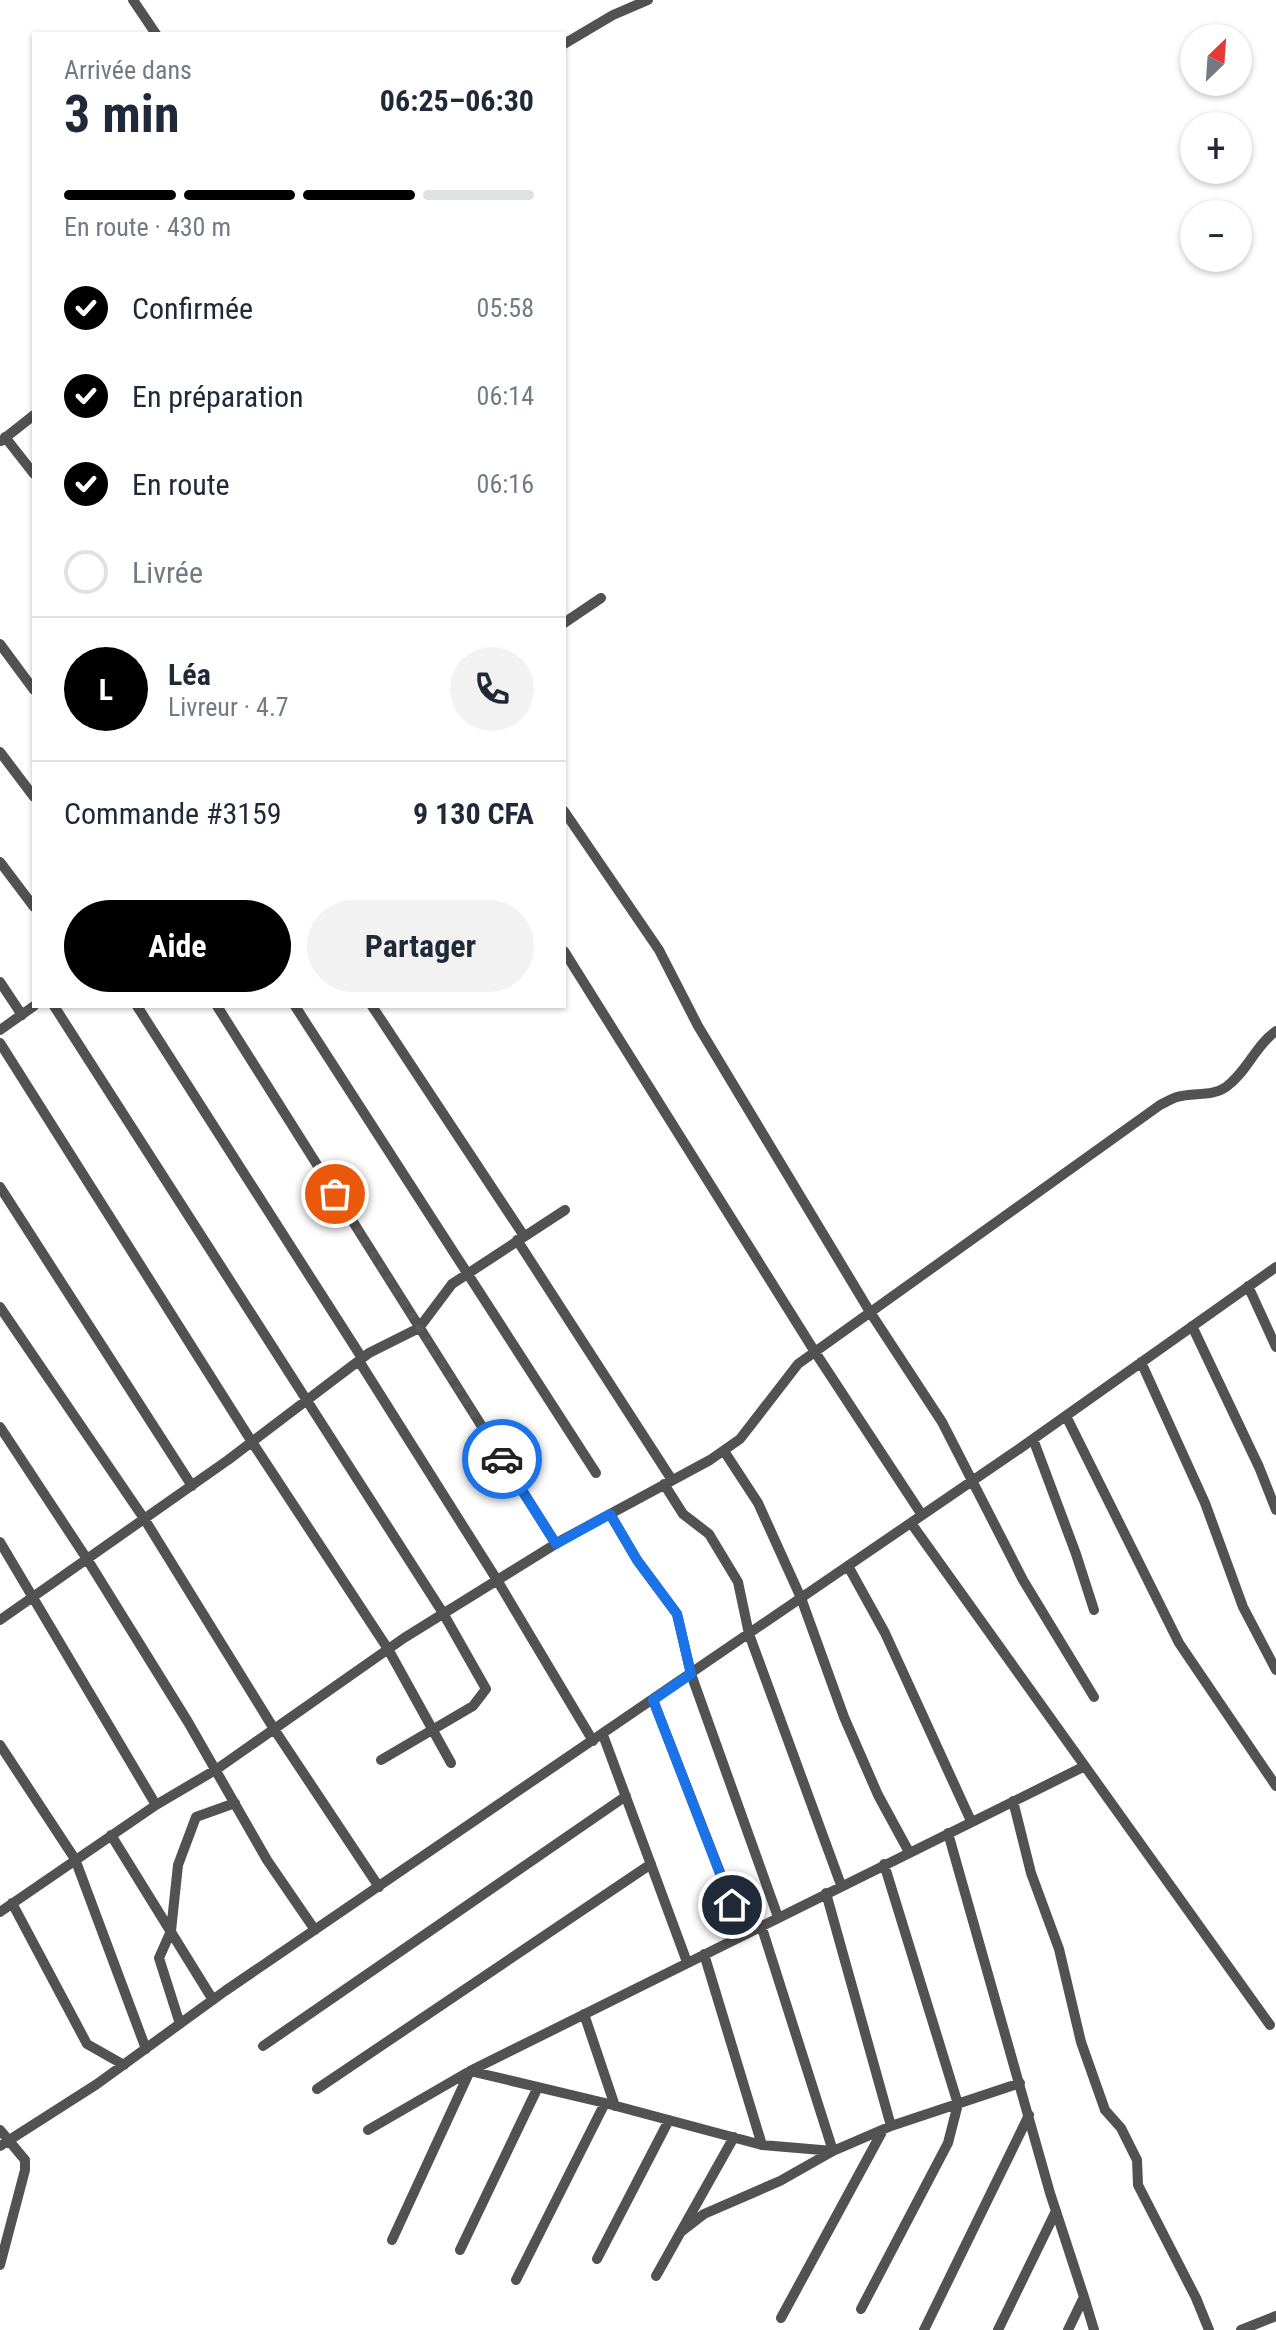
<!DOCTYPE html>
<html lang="fr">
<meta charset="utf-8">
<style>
:root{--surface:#fff;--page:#f2f2f3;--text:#1f2937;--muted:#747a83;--line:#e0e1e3;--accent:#000}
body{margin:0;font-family:"Roboto Condensed",sans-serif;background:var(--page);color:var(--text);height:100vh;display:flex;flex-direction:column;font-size:30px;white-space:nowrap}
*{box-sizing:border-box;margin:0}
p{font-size:26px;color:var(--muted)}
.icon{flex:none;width:44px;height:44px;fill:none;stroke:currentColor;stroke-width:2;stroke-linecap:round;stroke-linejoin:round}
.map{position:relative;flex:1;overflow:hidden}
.side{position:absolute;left:32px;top:32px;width:534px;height:976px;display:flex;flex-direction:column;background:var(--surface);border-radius:0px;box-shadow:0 2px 6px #0004}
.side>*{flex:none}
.needle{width:52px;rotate:25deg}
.controls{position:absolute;left:1180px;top:24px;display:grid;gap:16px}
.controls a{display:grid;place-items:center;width:72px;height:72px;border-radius:50%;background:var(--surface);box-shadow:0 2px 6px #0004;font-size:40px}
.pin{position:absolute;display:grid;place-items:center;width:68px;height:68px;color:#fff;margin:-34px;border:4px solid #fff;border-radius:50%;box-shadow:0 2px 8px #0007}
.courier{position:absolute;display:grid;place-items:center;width:80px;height:80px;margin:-40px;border:6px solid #1a73e8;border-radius:50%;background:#fff;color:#222;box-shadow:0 2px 10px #0007}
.overview em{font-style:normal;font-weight:700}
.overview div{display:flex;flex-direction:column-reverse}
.overview{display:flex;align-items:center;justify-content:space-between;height:136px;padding:0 32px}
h1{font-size:52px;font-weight:700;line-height:60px}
.bar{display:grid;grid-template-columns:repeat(4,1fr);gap:12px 8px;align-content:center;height:96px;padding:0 32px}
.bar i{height:10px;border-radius:6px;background:var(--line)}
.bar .current{background:var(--accent)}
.bar p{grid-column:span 4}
.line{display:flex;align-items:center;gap:20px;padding:0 32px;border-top:2px solid var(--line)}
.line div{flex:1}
.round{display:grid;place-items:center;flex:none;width:84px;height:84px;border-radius:42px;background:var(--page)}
ol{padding:0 32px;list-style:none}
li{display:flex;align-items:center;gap:24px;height:88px}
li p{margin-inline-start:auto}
li .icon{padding:8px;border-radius:50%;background:var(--accent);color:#fff;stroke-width:4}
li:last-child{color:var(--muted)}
li i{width:44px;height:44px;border:4px solid var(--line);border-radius:50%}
.cta{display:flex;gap:16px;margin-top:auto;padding:16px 32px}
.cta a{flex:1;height:92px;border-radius:48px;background:var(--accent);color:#fff;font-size:32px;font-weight:700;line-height:92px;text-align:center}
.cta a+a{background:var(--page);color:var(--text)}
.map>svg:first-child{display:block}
</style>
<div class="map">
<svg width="1276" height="2330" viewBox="0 0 1276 2330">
<rect width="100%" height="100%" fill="#fff"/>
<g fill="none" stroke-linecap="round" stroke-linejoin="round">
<path stroke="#525252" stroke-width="10" d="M133,0L156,34
M564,44L613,15L648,0
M5,437L34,474
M1,441L34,415
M564,623L601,598
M0,644L34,690
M0,752L34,797
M564,811L659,950L698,1026L870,1312L942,1422L1023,1580L1094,1697
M0,862L34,907
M564,951L815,1352L922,1515
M0,982L22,1015
M54,1006L443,1613L486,1689L473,1706L381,1760
M137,1006L362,1358
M217,1006L556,1544
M295,1006L596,1473
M372,1006L524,1236
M0,1030L34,1006
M0,1043L252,1442L388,1649L451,1763
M0,1187L192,1486
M517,1240L672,1480
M1248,1286L1276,1347
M0,1307L145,1520L274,1729L379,1887
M1192,1326L1259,1467L1276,1510
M359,1361L497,1580L593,1741
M1141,1362L1205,1503L1243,1607L1276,1670
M1066,1416L1179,1643L1276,1786
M0,1427L87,1559L188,1722L267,1860L315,1930
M1033,1439L1076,1554L1094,1610
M724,1451L758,1503L801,1598L844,1717L878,1795L909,1852
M664,1484L683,1514L709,1534L738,1582L749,1634L841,1885
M610,1514L637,1560L677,1614L691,1674L778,1917
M911,1523L1270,2025
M0,1542L156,1805
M848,1566L885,1633L971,1821
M0,1620L228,1460L369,1353L419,1328L452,1284L565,1210
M653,1700L744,1934
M603,1735L687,1962
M0,1745L75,1859L146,2049
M1013,1801L1031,1873L1059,1949L1081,2042L1105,2110L1121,2128L1137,2160L1138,2185L1196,2298L1209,2330
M948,1833L1050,2193L1084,2297L1068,2330
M111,1835L213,2000
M826,1893L891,2126
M12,1903L87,2044L124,2065
M0,1912L156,1805L217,1769L404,1638L562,1540L710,1460L740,1439L798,1364L1160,1105C1166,1102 1171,1099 1177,1097C1193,1092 1212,1097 1226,1087C1247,1072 1255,1046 1276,1031
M704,1954L762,2145
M584,2014L615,2106
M180,2024L159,1958L171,1931L178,1865L196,1817L235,1803
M263,2046L626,1796
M317,2089L651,1864
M0,2130L25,2160V2170L0,2265
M368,2130L470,2071L1083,1767
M0,2146L97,2084L225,1991L1019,1449L1276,1267
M682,2231L704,2214L780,2181L833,2151L761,1925
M392,2240L470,2071L605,2103L762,2145L833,2151L891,2126L1020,2083
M460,2250L538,2087
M597,2259L669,2120
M656,2276L734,2137
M516,2280L605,2103
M1084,2297L1094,2330
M861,2309L948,2143L958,2104L884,1864
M781,2318L883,2130
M924,2330L1029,2115
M998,2330L1056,2211
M1241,2330L1276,2316"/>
</g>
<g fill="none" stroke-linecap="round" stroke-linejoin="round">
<path stroke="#595959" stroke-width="8" stroke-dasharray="0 14.4" d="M335,1194L502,1459"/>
<path stroke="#1a73e8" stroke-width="10" d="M502,1459L556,1544L610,1514L637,1560L677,1614L691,1674L653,1700L732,1905"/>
</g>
</svg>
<div class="controls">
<a><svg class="needle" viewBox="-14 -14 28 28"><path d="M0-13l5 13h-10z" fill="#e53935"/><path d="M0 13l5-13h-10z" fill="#747a83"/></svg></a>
<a>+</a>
<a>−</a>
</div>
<div class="pin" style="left:335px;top:1194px;background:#ea580c"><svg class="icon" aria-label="bag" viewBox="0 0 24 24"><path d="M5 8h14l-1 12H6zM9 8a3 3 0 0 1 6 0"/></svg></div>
<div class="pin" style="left:732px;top:1905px;background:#1f2937"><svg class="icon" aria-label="home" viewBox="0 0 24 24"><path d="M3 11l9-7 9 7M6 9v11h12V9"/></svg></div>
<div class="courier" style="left:502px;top:1459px"><svg class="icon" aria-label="car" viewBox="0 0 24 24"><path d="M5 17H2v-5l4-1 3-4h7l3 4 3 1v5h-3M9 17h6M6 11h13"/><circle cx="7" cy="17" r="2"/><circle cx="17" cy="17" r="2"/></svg></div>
<section class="side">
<div class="overview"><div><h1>3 min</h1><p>Arrivée dans</p></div><em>06:25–06:30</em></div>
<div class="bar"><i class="current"></i><i class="current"></i><i class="current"></i><i></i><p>En route · 430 m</p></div>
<ol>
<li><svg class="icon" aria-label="check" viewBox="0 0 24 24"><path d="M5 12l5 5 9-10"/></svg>Confirmée<p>05:58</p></li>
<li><svg class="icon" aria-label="check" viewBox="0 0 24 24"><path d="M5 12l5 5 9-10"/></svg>En préparation<p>06:14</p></li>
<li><svg class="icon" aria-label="check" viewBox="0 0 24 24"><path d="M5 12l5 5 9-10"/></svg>En route<p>06:16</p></li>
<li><i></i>Livrée</li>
</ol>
<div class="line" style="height:144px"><b class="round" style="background:var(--accent);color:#fff">L</b><div><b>Léa</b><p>Livreur · 4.7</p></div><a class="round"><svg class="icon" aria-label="phone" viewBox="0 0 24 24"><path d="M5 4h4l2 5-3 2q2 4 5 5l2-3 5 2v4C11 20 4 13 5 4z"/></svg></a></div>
<div class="line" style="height:104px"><div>Commande #3159</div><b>9 130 CFA</b></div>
<div class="cta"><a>Aide</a><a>Partager</a></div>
</section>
</div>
